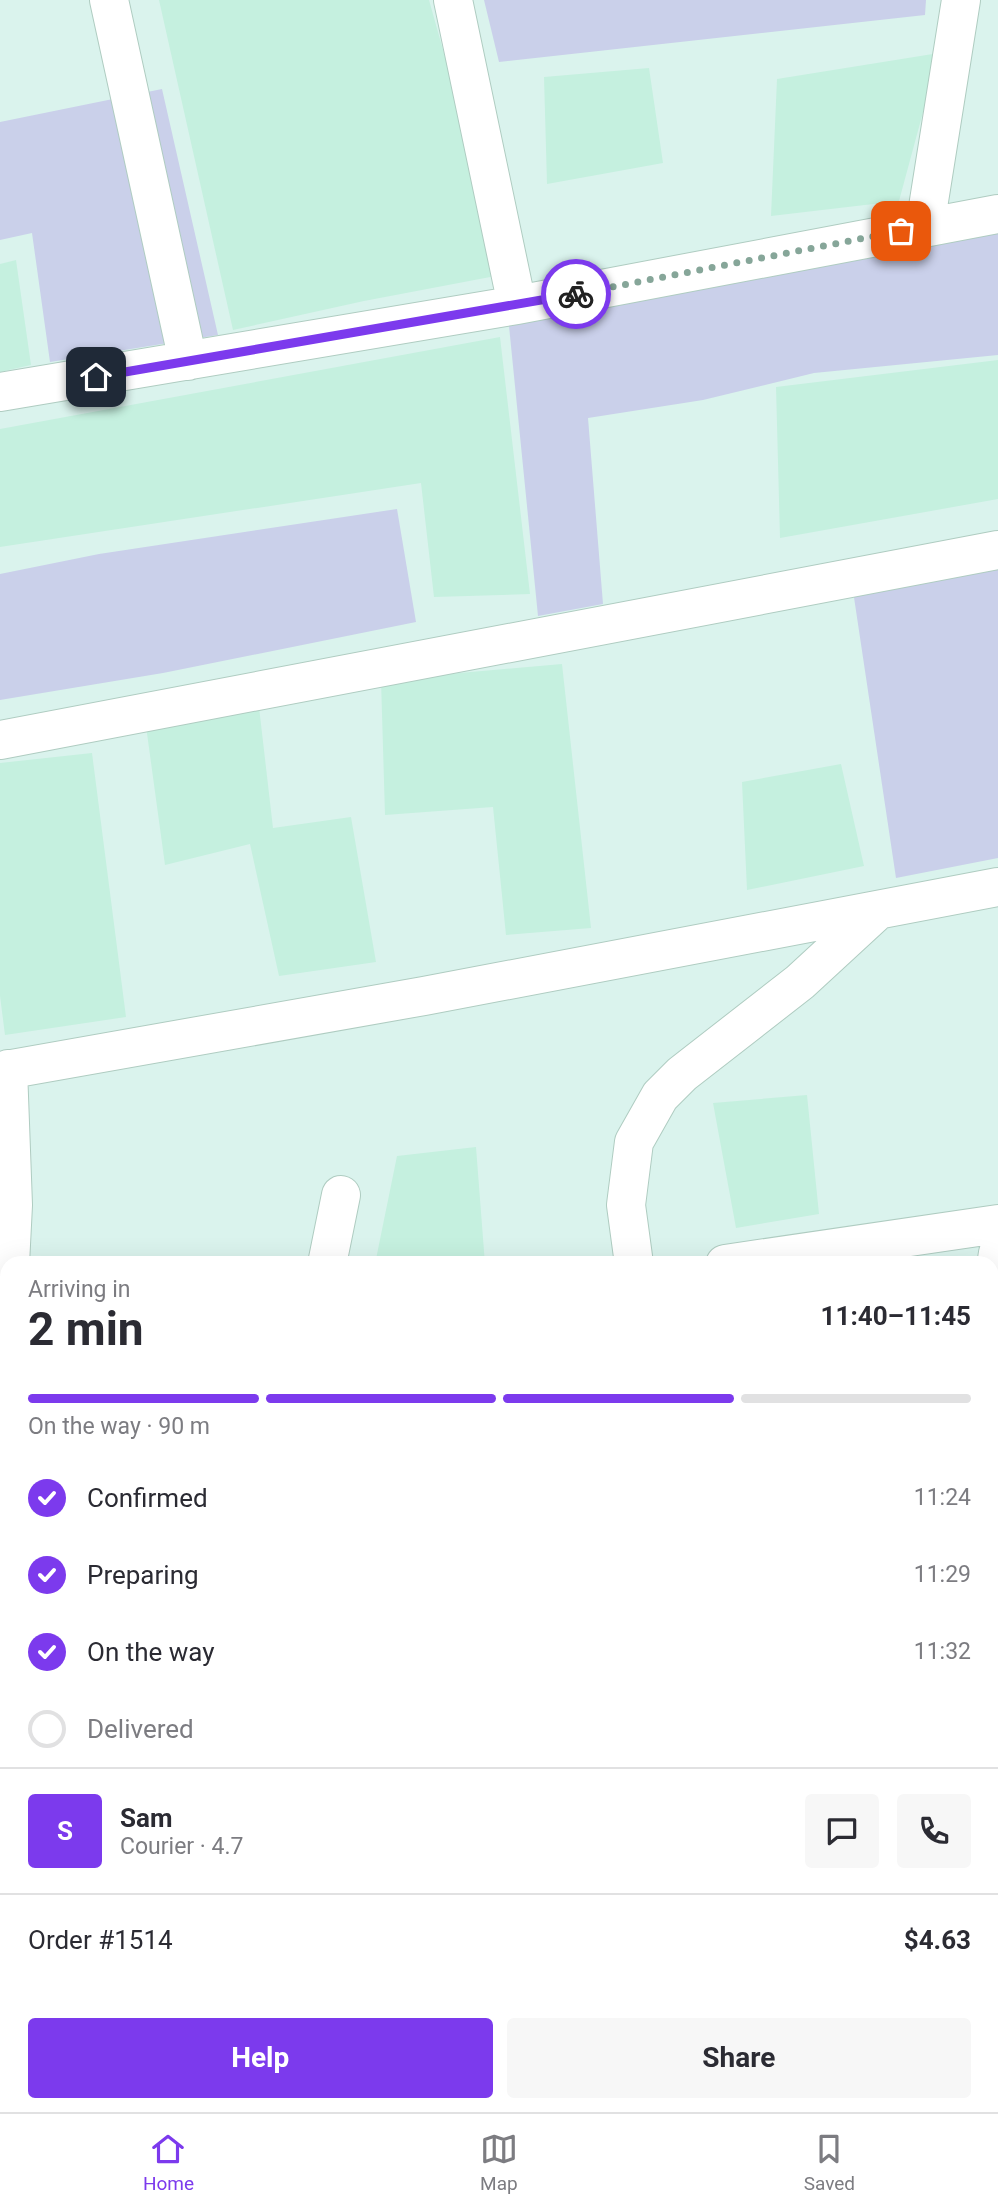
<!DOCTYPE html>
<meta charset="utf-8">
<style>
:root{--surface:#fff;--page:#f7f7f7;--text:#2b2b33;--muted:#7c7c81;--line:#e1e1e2;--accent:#7c3aed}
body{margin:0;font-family:Roboto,sans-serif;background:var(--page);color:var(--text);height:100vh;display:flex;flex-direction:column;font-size:26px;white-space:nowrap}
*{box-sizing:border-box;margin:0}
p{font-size:23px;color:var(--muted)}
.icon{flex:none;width:38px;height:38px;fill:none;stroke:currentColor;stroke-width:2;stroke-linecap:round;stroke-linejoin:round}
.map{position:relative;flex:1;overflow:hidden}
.panel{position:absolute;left:0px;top:1256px;width:999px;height:856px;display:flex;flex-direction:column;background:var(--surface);border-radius:21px 21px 0 0;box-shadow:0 7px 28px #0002}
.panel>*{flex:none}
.pin{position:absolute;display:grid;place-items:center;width:60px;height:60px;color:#fff;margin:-30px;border-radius:14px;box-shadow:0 4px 10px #0006}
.courier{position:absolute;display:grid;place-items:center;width:70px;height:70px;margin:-35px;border:5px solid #7c3aed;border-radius:50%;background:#fff;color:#222;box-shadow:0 2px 9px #0007}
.head em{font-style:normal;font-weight:700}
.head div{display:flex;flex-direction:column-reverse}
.head{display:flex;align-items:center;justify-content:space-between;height:119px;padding:0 28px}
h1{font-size:46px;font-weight:700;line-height:52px}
.bar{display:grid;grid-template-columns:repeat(4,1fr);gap:10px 7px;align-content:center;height:84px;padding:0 28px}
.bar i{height:9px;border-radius:5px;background:var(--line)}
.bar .selected{background:var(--accent)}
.bar p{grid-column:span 4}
.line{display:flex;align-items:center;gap:18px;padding:0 28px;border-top:2px solid var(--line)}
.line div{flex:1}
.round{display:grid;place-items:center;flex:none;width:74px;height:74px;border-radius:7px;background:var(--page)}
ol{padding:0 28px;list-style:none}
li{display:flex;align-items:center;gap:21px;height:77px}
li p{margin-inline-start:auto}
li .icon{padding:7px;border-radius:50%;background:var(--accent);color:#fff;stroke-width:4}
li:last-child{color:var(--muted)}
li i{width:38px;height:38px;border:4px solid var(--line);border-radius:50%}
.cta{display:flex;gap:14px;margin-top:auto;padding:14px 28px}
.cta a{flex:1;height:80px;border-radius:7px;background:var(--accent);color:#fff;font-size:28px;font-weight:700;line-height:80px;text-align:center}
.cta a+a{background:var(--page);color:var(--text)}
.menu{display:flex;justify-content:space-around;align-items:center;height:98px;border-top:2px solid var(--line);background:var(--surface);font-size:19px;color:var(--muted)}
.menu a{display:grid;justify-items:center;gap:4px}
.menu .selected{color:var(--accent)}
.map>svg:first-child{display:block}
</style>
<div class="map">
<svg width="998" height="2112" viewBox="0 0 998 2112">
<rect width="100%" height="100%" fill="#ecfcf9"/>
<path fill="#daf3ed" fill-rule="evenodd" d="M0,0H998V2112H0ZM7,1264H992V2105H7Z"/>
<path fill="#cad0ea" d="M484,0H926L925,15L499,62Z
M162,89L218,335L50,362L32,233L0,240V122Z
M998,223V355L814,373L703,400L588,418L603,604L538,616L508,316Z
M397,509L416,622L163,673L0,700V574L99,554Z
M998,556V858L896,878L852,584Z"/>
<path fill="#c5f0df" d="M159,0H429L506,274L364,301L233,330Z
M939,53L899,201L771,216L777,79Z
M649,68L663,163L547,184L544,77Z
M16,260L31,365L0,372V264Z
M500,337L530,594L434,597L421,483L0,547V429Z
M998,360V499L780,538L776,387Z
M562,664L591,928L506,935L493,807L385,815L381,680Z
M259,707L273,828L351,817L376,962L279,976L250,844L165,865L146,726Z
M92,753L126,1017L5,1035L0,996V763Z
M841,764L864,866L747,890L742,782Z
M807,1095L819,1214L736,1228L713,1103Z
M476,1147L485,1264H375L397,1156Z
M992,1619L998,1620V1845L992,1834Z
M671,2105H776L775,2112H670Z"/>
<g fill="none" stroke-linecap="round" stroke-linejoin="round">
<g stroke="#afccc1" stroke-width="40">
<path id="minor" d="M109,0L188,361
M453,0L517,305
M925,226L961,0
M0,392L517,305L998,214
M0,740L998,550
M8,1069L13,1205L10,1264
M0,1071L424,996L998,887
M327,1264L341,1195
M634,1264L626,1205L634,1142L660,1096L682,1074L800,982L877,911
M725,1264L998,1224
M992,1291L998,1253
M0,1347L7,1302
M992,1612L998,1613
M0,1627L7,1628
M0,1944L7,1945
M992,1950L998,1961
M932,2105L965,2112
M365,2112L367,2105
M623,2112L625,2105"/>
</g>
<use href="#minor" stroke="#fff" stroke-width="38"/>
</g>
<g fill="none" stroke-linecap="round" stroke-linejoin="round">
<path stroke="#86a699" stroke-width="7" stroke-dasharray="0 12.6" d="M576,294L901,231"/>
<path stroke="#7c3aed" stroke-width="9" d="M96,377L576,294"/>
</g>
</svg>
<div class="pin" style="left:901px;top:231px;background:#ea580c"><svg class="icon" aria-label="bag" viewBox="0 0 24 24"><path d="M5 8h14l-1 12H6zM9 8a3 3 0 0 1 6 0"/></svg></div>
<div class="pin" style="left:96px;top:377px;background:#1f2937"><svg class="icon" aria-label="home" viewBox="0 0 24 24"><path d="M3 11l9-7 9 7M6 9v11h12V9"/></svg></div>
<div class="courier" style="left:576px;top:294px"><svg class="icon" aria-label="bike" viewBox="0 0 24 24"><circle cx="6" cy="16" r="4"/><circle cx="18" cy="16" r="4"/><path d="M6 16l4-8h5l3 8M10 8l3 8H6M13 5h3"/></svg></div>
<section class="panel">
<div class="head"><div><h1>2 min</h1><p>Arriving in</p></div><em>11:40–11:45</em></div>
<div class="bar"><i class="selected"></i><i class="selected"></i><i class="selected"></i><i></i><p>On the way · 90 m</p></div>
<ol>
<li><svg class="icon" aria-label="check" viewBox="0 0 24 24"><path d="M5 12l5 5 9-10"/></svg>Confirmed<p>11:24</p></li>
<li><svg class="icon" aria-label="check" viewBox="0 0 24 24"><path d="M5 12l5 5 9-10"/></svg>Preparing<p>11:29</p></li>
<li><svg class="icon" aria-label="check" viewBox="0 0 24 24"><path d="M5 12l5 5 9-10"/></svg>On the way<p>11:32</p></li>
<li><i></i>Delivered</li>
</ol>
<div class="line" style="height:126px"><b class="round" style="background:var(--accent);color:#fff">S</b><div><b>Sam</b><p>Courier · 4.7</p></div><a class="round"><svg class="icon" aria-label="chat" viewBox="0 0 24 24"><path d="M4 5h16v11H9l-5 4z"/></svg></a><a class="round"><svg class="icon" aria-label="phone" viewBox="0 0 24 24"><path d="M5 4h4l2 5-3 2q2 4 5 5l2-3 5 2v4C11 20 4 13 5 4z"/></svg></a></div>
<div class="line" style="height:91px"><div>Order #1514</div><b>$4.63</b></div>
<div class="cta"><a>Help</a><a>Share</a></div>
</section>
</div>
<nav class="menu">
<a class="selected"><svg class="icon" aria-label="home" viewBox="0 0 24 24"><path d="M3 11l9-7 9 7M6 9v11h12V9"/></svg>Home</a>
<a><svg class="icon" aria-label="map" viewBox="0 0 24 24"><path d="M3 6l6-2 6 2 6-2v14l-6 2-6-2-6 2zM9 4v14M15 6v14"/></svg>Map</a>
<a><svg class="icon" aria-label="saved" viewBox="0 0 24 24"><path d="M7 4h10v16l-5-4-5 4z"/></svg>Saved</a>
</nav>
